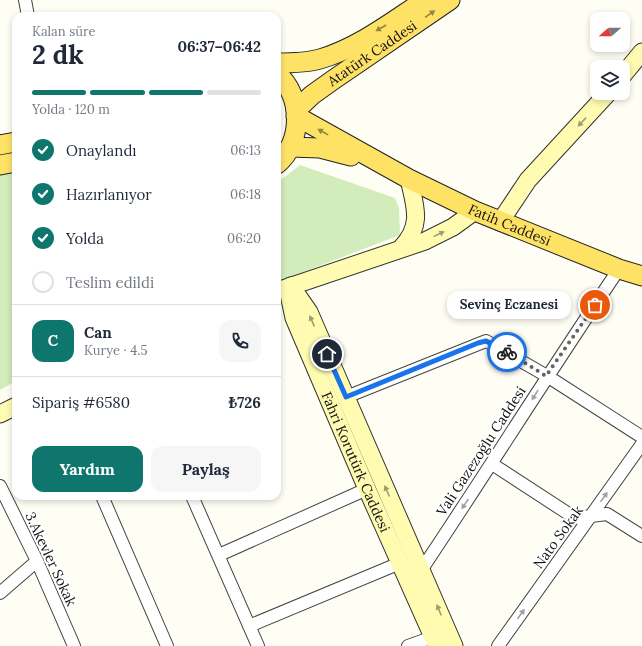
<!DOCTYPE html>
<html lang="tr">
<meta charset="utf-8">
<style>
:root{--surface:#fff;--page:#f6f6f7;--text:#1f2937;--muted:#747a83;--line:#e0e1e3;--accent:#0f766e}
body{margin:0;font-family:Lora,serif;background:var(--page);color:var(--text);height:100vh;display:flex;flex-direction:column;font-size:15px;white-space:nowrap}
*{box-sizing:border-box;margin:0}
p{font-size:13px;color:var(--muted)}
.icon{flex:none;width:22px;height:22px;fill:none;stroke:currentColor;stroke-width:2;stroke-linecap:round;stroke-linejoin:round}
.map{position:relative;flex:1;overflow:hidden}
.side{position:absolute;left:12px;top:12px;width:269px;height:488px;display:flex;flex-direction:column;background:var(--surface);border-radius:12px;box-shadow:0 2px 6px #0003}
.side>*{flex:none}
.needle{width:26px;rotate:250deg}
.controls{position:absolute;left:590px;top:12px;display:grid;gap:8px}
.controls a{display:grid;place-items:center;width:40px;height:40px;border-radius:8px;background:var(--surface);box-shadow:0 2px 6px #0003;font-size:20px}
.pin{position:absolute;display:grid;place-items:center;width:34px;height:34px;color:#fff;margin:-17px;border:2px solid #fff;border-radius:50%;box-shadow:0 1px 4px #0007}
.courier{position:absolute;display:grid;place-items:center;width:40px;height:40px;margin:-20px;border:3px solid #1a73e8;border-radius:50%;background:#fff;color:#222;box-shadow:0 1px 5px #0007}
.bubble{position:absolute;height:28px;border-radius:12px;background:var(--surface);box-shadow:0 2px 6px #0003;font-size:13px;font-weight:800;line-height:28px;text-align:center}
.summary em{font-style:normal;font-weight:800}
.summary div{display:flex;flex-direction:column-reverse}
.summary{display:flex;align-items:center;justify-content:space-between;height:68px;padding:0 20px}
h1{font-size:26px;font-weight:800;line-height:30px}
.bar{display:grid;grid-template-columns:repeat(4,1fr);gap:6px 4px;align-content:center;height:48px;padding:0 20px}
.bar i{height:5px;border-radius:3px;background:var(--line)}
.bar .active{background:var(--accent)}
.bar p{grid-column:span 4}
.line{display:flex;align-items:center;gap:10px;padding:0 20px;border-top:1px solid var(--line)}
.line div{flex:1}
.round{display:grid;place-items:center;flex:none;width:42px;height:42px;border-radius:12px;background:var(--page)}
ol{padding:0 20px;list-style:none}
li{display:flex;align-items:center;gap:12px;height:44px}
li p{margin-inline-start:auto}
li .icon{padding:4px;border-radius:50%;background:var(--accent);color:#fff;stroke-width:4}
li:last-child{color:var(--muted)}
li i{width:22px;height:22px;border:2px solid var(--line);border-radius:50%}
.primary-button{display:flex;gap:8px;margin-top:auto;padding:8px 20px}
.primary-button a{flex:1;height:46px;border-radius:12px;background:var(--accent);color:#fff;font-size:16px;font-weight:800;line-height:46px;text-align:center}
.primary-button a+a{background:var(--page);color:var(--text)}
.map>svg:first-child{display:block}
</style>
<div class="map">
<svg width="642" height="646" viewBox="0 0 642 646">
<rect width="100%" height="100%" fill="#fffef5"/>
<path fill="#d2ecbb" d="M300,165L395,198L399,208L400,235L277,282V183Z
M16,170V381L0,390V173Z"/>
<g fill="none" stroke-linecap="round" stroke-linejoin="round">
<g stroke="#444" stroke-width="14">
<path id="street" d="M25,0L28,16
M346,397L486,341L547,376L642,437
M492,464L575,518L607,514L642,536
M0,486L37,561L74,646
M102,496L167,646
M192,496L258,646
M219,555L367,489
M422,569C488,470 552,368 619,269
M0,593L37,561
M249,626L400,563
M408,646L433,637
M498,646L642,444"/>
</g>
<g stroke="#333" stroke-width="19">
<g id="secondary">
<path d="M623,75L642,52"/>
<path d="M500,222L528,180L608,93"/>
<path d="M402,247C423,225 415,206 409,179"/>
<path d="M291,286L309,312L454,646"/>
<path id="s1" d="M291,286L290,299L294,318L367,489L437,646"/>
<path d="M277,291L425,241L453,227L475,211"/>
<path d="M0,414L16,406"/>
</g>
</g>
<g stroke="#222" stroke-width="21">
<g id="primary">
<path d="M277,63C291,63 306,63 320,59C358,48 393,21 425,0"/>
<path d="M277,74C303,95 303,143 277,164"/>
<path id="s2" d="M296,110L312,95L333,80L450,0"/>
<path id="s3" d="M296,116L409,179L475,211L619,269L642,276"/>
<path d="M0,145L16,142"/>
<path d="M290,147L320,148L351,156"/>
<path d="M0,165L16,162"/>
</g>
</g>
<use href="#street" stroke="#fff" stroke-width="12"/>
<use href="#secondary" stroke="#fffbb0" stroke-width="17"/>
<use href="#primary" stroke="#fee266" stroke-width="19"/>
</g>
<defs><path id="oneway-solid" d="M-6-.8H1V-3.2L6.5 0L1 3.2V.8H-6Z"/></defs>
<g fill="#938440">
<use href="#oneway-solid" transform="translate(430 14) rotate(-35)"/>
<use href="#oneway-solid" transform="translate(381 28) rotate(150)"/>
<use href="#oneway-solid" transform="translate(323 132) rotate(-151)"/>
</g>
<g fill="#a09d70">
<use href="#oneway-solid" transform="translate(582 122) rotate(133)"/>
<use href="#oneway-solid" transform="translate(439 234) rotate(-26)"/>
<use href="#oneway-solid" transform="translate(312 321) rotate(-114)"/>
<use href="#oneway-solid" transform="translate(387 491) rotate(-114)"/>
<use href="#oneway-solid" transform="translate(439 610) rotate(-113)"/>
</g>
<g fill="#a0a0a0">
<use href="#oneway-solid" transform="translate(535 395) rotate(122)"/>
<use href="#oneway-solid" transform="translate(604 497) rotate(-55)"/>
<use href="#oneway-solid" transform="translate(465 504) rotate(124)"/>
<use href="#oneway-solid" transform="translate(521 614) rotate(-54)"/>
</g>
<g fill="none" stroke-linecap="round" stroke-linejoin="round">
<path stroke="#646461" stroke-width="4" stroke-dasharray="0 7.2" d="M507,352L546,376L595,305"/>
<path stroke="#1a73e8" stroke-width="5" d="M327,354L346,397L478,343L486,341L507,352"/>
</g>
<g text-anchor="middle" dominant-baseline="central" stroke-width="4" stroke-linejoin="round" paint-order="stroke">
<g font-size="14" fill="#111" stroke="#fff">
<text stroke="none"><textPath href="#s2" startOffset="95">Atatürk Caddesi</textPath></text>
<text stroke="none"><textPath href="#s3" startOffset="240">Fatih Caddesi</textPath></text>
<text transform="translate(481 451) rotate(-57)">Vali Gazezoğlu Caddesi</text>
<text stroke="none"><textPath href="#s1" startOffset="189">Fahri Korutürk Caddesi</textPath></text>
<text transform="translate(558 537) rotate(-54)">Nato Sokak</text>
<text transform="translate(51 559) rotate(65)">3.Akevler Sokak</text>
</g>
</g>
</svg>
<div class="controls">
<a><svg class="needle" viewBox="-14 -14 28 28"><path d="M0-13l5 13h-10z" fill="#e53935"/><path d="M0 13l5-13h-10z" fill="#747a83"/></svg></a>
<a><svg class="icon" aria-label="layers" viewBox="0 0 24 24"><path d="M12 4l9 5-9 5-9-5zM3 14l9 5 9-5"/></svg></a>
</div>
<div class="pin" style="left:595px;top:305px;background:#ea580c"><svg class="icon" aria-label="bag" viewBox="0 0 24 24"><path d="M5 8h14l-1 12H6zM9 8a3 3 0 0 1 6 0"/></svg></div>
<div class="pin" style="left:327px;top:354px;background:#1f2937"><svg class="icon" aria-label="home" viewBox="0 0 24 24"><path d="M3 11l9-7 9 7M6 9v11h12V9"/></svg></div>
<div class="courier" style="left:507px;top:352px"><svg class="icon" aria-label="bike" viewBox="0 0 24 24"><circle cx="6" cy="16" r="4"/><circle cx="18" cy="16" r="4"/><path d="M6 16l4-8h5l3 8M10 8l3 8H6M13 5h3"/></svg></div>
<div class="bubble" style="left:447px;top:291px;width:124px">Sevinç Eczanesi</div>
<section class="side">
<div class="summary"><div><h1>2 dk</h1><p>Kalan süre</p></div><em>06:37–06:42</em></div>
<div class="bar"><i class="active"></i><i class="active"></i><i class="active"></i><i></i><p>Yolda · 120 m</p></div>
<ol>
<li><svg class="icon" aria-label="check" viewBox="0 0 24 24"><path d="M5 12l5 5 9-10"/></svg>Onaylandı<p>06:13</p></li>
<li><svg class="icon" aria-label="check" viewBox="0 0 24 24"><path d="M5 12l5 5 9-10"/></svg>Hazırlanıyor<p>06:18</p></li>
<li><svg class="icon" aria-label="check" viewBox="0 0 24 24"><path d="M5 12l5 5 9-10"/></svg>Yolda<p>06:20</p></li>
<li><i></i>Teslim edildi</li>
</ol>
<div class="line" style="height:72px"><b class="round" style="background:var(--accent);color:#fff">C</b><div><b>Can</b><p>Kurye · 4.5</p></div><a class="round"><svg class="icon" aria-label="phone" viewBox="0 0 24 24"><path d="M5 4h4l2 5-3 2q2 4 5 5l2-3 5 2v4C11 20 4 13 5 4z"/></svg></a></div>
<div class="line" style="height:52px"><div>Sipariş #6580</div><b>₺726</b></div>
<div class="primary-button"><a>Yardım</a><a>Paylaş</a></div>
</section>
</div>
